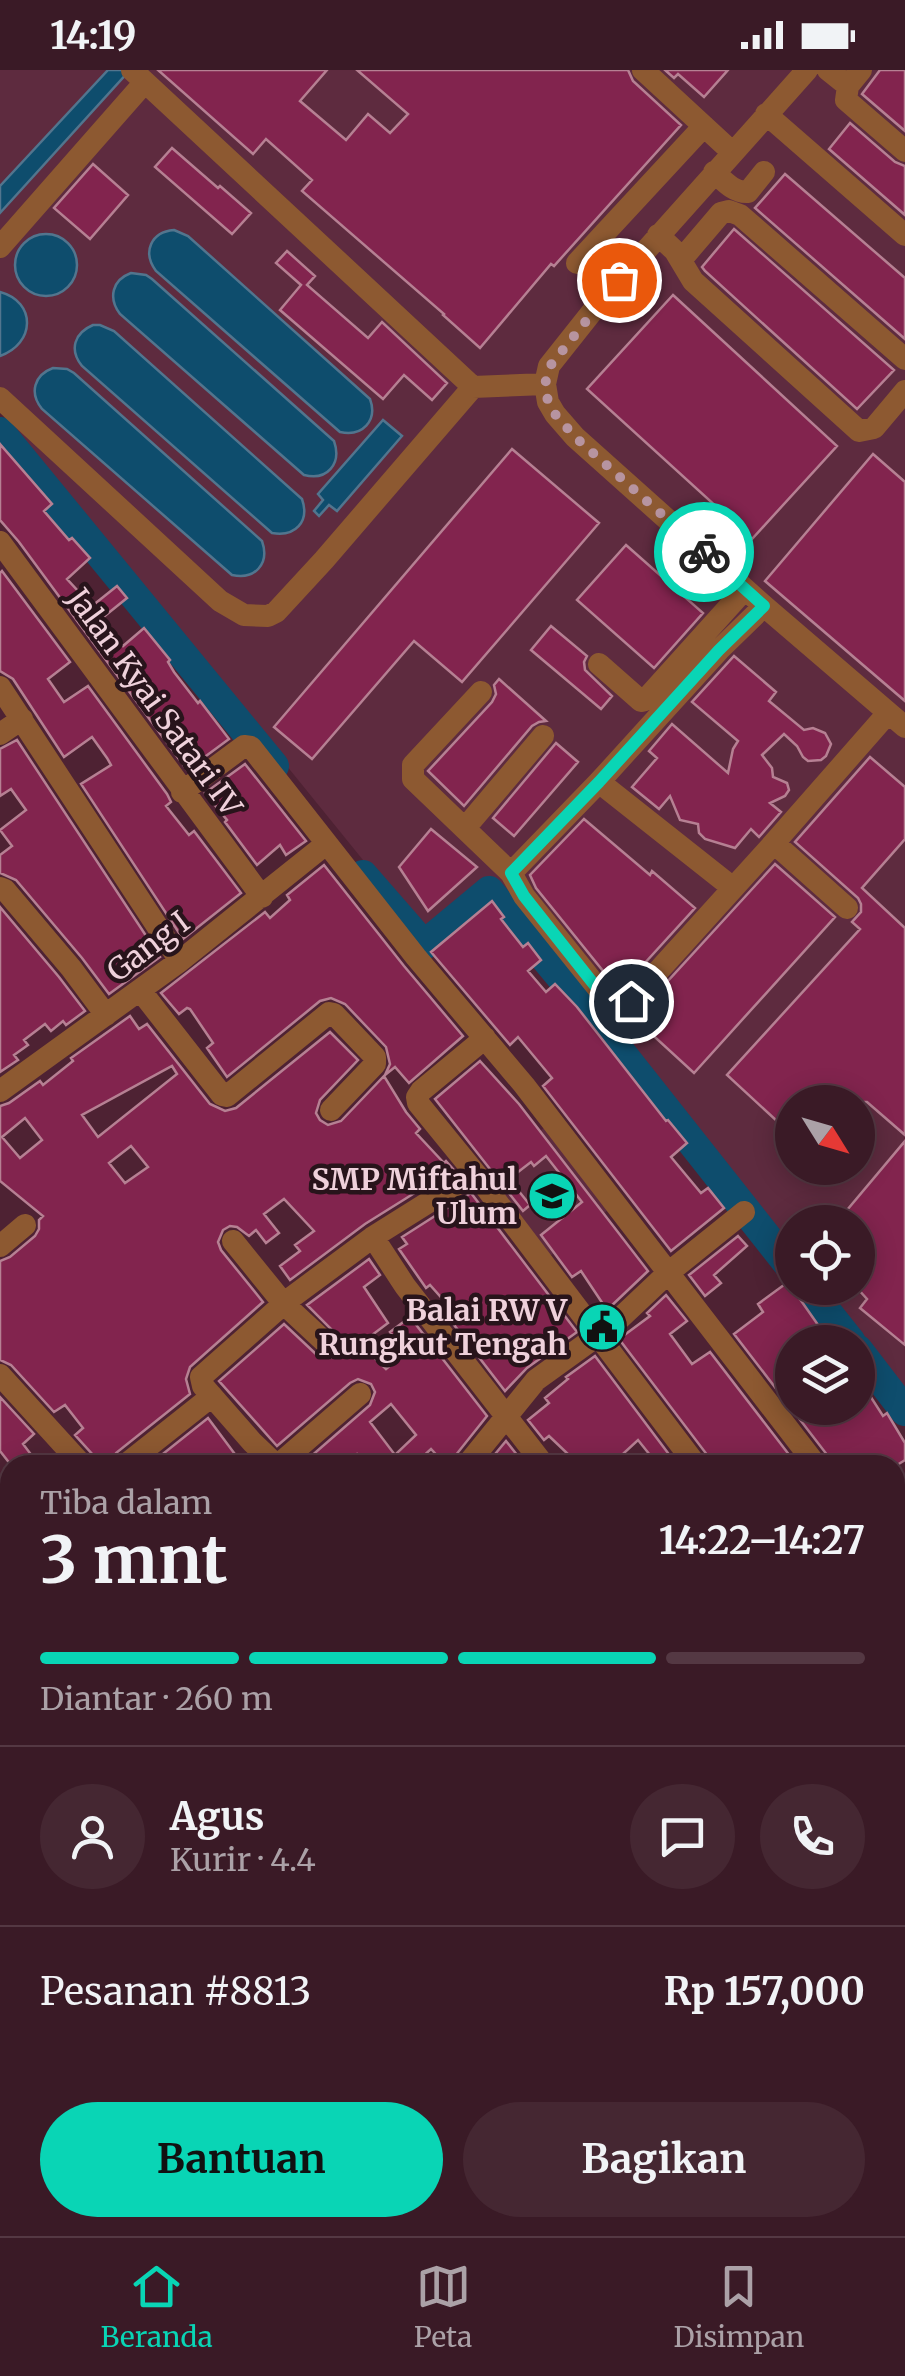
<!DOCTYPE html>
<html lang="id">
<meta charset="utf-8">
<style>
:root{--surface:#3a1a26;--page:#452732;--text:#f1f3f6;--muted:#aba1a7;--line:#543843;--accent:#09d5b5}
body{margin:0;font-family:Merriweather,serif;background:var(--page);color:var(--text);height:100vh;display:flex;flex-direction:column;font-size:38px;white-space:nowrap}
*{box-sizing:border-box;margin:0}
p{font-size:32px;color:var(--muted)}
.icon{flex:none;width:55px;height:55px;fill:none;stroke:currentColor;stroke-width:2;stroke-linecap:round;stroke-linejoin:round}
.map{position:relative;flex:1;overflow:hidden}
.details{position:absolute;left:0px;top:1385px;width:905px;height:782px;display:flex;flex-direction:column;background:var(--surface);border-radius:30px 30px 0 0;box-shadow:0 5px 25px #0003,0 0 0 2px var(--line)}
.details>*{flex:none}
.needle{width:65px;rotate:127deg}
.tools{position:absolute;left:775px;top:1015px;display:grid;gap:20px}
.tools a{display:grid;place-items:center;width:100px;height:100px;border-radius:50%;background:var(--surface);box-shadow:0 5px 25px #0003,0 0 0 2px var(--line);font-size:50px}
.pin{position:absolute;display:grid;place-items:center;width:85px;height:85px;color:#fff;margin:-42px;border:5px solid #fff;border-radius:50%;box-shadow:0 2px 10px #0007}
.courier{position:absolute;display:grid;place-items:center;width:100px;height:100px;margin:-50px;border:8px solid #09d5b5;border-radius:50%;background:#fff;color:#222;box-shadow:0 2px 12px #0007}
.overview em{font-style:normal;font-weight:700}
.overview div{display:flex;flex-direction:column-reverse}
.overview{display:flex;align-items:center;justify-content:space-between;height:170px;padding:0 40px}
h1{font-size:65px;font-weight:700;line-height:75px}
.bar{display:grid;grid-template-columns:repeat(4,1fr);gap:15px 10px;align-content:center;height:120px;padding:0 40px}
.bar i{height:12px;border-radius:8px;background:var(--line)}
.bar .on{background:var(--accent)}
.bar p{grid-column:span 4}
.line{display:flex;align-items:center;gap:25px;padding:0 40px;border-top:2px solid var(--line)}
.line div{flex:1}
.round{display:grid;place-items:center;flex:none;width:105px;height:105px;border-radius:52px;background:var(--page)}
.button{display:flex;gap:20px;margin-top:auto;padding:20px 40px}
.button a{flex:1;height:115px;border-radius:60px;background:var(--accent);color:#111;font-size:40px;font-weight:700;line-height:115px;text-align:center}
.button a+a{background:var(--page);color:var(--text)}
.status{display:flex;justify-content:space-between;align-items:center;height:70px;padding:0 50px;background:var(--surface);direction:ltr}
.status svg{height:28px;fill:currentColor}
.tab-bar{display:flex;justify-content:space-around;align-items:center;height:140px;border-top:2px solid var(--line);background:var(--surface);font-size:28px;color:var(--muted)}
.tab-bar a{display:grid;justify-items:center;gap:5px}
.tab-bar .on{color:var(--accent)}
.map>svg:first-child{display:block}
</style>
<div class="status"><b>14:19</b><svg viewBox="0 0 49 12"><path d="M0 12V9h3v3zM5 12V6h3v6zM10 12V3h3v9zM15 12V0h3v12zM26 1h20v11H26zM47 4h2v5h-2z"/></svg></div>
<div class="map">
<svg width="905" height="2166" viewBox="0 0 905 2166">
<rect width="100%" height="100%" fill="#4e2233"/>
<path fill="#5e2b3f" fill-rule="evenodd" d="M0,0H905V1336L858,1276V1272H855L812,1218H858V1152H792V1193L492,809L427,869L0,342ZM792,1032H858V1098H792Z
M549,1054L614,1135L544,1191L482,1106Z"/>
<path fill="#0e4d6d" stroke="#52758e" stroke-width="2.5" d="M108,0H130L0,143V116Z
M174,160L188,166L370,329C378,351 362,367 340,362L156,201C142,182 151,162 174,160Z
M15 195a31 31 0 1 1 62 0a31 31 0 1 1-62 0Z
M131,203L146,205L152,209L334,371C342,394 327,411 304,405L120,244C108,228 112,210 131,203Z
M0,222C37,232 35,274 0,286Z
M93,255H100L114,261L302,429C310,452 295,467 272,463L82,296C69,280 74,263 93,255Z
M53,298L67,299L74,303L262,471C270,494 255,510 232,505L42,339C29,323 34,305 53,298Z
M383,350L402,366L337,441L329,435L319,446L314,441L323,430L318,424Z"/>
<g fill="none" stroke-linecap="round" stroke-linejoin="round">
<path stroke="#0e4d6d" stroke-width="30" d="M0,362L274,696
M363,805L424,875L489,821L566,913L792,1199
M808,1218L851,1272
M858,1280L905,1341
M895,1704L905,1696
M774,2166L775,2158"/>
</g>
<path fill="#82244e" stroke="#b68093" stroke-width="2.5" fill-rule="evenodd" d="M158,0H327L300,31L346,70L368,44L390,63L408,44L357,0H628L633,11L681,55L554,196L551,194L480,278L443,245L444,244L302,121L312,110L266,69L253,84Z
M665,0H728L704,27L678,4L674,8Z
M880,0H905V61L862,24Z
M850,53L895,92L905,96V145L829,79Z
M172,78L218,118L220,116L251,143L232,164L155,97Z
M93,94L128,125L90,169L54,138Z
M785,104L905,208V269L755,138Z
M734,159L894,300L857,339L705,201L702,197Z
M287,181L315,206L307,215L368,268L382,252L447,313L432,330L404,305L383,329L280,240L301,215L276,193Z
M673,225L837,376L752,469L587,319Z
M0,374L52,434L44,441L69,470L72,468L90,488L67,509L92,536L117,516L127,528L96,553L123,576L144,558L170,590L168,592L174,602L198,633L200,631L229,669L187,700L19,472L0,450Z
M512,379L599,453L462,612L414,571L312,689L274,657Z
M873,384L905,412V631L765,511Z
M626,475L703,543L654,598L577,530Z
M2,501L70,592L48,609L64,632L88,616L167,724L171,732L166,736L189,765L194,761L241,823L183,869L81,714L111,695L107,688L92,667L64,687L13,609L0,601V503Z
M551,556L587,586L584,592L585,600L612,626L601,639L531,580Z
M734,586L776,622L769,631L804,660L813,658L825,663L831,674L826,686L821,690L808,691L803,687L797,676L784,664L762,685L772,698L773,707L787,713L789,720L785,726L770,733L781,742L759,767L751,759L735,778L705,769L699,763L698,754L680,750L670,726L659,739L632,717L657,688L649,681L672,654L728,703L733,679L738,671L692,632Z
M499,609L546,651L539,652L532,656L464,736L428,701L492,632L496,624L494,615Z
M17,670L160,887L109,924L82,888L16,810L0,803V785L12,776L0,760L26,740L11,719L0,726V679Z
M556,673L578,692L514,766L493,748Z
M870,687L905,717V769L862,818L905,858V1065L867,1032H792V1065L727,1005L860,859L852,852L861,842V834L858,828L795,772Z
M245,694L306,771L286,785L280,775L257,795L225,752L227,750L205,723Z
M584,749L650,805L652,801L695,838L622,918L612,912L536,818L530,805Z
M431,759L477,797L428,841L399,797Z
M775,794L835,847L694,1003L634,948Z
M324,795L404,896L463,966L409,1013L395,997L385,1005L390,994L386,977L345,934L331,928L320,931L227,1007L207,978L213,973L190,939L187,938L179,944L161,923L265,842L270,848L290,830L287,825Z
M492,831L504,847L501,849L523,877L528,873L541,890L528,901L546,922L555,914L577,937L666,1051L668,1050L687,1073L671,1087L701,1123L708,1118L724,1138L671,1181L543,1016L552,1008L518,967L510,975L431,882Z
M0,837L59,907L85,941L66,955L63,951L51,961L45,954L24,970L28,975L14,985L18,990L0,1002Z
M130,946L139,959L147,954L210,1034L225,1041L236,1038L330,962L358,990L320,1030L316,1043L320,1050L328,1055L341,1051L384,1006L406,1042L420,1059L416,1063L444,1093L446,1091L453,1099L365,1154L290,1210L280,1196L300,1181L295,1175L314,1161L284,1129L264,1144L279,1163L266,1173L256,1160L249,1166L237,1157L230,1156L223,1160L218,1172L221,1180L263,1232L190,1297L186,1309L190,1324L116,1383L110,1395H97L93,1385L75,1365L83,1358L65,1335L54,1342L11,1295L0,1290V1191L10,1187L35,1166L39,1159V1150L43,1146L0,1111V1036L9,1033L40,1011L43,1015L73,991L71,988ZM172,996L177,1004L98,1067L82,1045ZM25,1048L42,1070L20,1088L2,1067ZM131,1076L148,1097L125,1113L109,1093Z
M480,991L519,1034L648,1201L607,1240L581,1201L572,1207L541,1165L582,1132L546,1086L534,1096L531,1092L509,1109L530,1135L523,1141L435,1029Z
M905,1071V1275L860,1238L867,1229L858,1219V1152H837Z
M471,1123L577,1262L527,1298L505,1321L441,1238L446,1233L430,1215L426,1218L399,1179L407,1174L402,1167Z
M738,1166L747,1176L714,1205L721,1213L705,1226L689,1205Z
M369,1189L380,1205L364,1217L388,1253L360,1274L386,1299L405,1283L390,1262L410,1247L487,1346L455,1386L452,1395H446L431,1379L419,1390L415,1385L403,1395H366L357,1384L352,1388L350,1386L338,1395H301L370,1335L375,1322L371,1314L358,1309L350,1313L277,1376L219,1311L284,1254L318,1286L330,1288L337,1285L341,1278V1269L307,1235ZM391,1334L416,1365L395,1385L370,1352Z
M788,1212L830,1272H792V1338H858V1307L883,1346L887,1343L905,1373V1390L897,1395H831L828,1386L734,1264L763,1242L758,1234Z
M666,1225L687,1251L670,1264L692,1294L710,1282L797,1395H711L708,1386L619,1269L650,1246L647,1243Z
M595,1286L677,1395H658L638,1370L611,1395H559L569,1385L549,1366L544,1370L528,1350L549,1333L545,1328L568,1309L566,1307Z
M0,1327L34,1364L23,1374L39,1395H11L0,1381Z
M208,1348L243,1395H149Z
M506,1371L525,1395H486Z"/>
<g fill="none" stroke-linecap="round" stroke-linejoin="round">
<path stroke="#8d5931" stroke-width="22" d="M132,0L473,317L545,314
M643,0L732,82
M807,0L599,233L549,296L545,314L548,332L555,344L575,367L764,536L905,657
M828,0L848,16
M861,0L848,16L846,30L905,81
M766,44L905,165
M714,102C724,111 734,123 748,122L764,102
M658,165L675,181L693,211L859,361L874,358L905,321
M0,177L145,12
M681,190L721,143L729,141L740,145L905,289
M577,193L704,56
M0,328L220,531L244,545L268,546L276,542L324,490L473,317
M0,472L262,827
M599,594L641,631L645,630L745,519
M0,617L180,891
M481,622L413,695V709L511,803L524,826L601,922C610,931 618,937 631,931L774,773L888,643
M0,664L22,649
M599,712L733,818
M182,722L244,676L251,677L416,887L524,1015L816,1395
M465,758L543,666
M774,773L847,838
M511,803L599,712L719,580L764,536
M0,818L5,820L71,898L106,945
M140,920L222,1025L227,1026L329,943L334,944L375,987V994L331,1040
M485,968L421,1021L417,1027L418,1033L475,1103L696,1395
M0,1021L180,891L326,774
M373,1167L405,1216L544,1395
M233,1171L284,1234L327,1274
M0,1176L25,1155
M0,1305L82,1395
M125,1395L212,1326
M276,1395L252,1372L203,1316L201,1307L288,1230L373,1167L475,1103
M278,1395L360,1324
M467,1395L536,1310L615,1253L668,1203L744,1142
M0,1453L10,1462
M0,1498L10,1487
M895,1499L905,1512
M895,1656L905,1669
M895,1726L905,1716
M0,1850L10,1838
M0,2096L10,2084
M0,2112L10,2121
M48,2158L57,2166
M387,2158L392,2166
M790,2158L791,2166
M95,2166L103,2158
M446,2166L455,2158"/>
<path stroke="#e37a05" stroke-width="25" d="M0,1655L10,1663
M895,2153L905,2140
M612,2158L621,2166"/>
</g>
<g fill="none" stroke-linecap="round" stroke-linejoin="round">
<path stroke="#b794a0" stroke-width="10" stroke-dasharray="0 18" d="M619,210L550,296L545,314L548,332L555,344L575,367L704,482"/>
<path stroke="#09d5b5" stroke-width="12" d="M631,931L616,933L600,922L524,826L511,803L599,712L719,580L764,536L704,482"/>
</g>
<defs>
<g id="school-disc" transform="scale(2.5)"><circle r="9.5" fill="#09d5b5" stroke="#28141b"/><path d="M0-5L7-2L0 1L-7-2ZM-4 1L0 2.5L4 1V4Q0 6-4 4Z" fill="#111"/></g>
<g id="civic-disc" transform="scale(2.5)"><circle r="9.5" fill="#09d5b5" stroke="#28141b"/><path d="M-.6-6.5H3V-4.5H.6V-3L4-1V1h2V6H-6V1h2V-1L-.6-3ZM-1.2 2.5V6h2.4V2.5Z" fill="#111"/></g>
</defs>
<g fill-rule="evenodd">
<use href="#school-disc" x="552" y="1126"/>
<use href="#civic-disc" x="602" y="1257"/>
</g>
<g text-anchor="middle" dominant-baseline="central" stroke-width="9" stroke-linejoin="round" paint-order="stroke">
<g font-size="30" fill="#efd1db" stroke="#28141b">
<text transform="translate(155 632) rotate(54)">Jalan Kyai Satari IV</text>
<text transform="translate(148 876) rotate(-37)">Gang I</text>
</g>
<g font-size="30" font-weight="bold" fill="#efd1db" stroke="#28141b" text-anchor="end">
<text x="517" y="1109">SMP Miftahul<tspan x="517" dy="34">Ulum</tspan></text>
<text x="567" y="1240">Balai RW V<tspan x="567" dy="34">Rungkut Tengah</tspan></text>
</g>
</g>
</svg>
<div class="tools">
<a><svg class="needle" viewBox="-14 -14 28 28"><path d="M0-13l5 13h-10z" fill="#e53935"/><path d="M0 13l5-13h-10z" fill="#aba1a7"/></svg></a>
<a><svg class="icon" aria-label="locate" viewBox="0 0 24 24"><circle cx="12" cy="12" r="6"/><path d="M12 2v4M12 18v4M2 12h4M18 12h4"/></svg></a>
<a><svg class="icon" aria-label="layers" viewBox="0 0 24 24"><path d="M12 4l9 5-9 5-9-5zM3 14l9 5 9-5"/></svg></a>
</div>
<div class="pin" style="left:619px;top:210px;background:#ea580c"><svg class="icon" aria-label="bag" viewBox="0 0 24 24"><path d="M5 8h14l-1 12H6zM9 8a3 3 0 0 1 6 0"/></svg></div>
<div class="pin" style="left:631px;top:931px;background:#1f2937"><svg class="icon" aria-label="home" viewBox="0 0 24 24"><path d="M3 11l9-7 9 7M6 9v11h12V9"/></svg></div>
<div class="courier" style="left:704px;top:482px"><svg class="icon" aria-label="bike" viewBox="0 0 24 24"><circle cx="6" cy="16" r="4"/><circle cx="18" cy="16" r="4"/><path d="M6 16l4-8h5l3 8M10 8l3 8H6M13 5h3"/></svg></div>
<section class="details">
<div class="overview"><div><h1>3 mnt</h1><p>Tiba dalam</p></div><em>14:22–14:27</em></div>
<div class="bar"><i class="on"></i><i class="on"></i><i class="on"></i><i></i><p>Diantar · 260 m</p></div>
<div class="line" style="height:180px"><a class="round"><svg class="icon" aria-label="person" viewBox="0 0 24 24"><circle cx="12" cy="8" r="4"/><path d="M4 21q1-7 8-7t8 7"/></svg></a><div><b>Agus</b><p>Kurir · 4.4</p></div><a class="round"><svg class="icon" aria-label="chat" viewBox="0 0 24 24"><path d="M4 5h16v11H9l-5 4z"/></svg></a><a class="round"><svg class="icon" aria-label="phone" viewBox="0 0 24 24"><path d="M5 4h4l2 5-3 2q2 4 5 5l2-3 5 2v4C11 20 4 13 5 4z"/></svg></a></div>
<div class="line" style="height:130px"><div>Pesanan #8813</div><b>Rp 157,000</b></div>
<div class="button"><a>Bantuan</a><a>Bagikan</a></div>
</section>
</div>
<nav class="tab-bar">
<a class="on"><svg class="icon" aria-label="home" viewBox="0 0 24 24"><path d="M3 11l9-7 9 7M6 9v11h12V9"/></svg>Beranda</a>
<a><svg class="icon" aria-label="map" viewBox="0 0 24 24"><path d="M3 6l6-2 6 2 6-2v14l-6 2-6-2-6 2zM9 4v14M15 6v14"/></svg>Peta</a>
<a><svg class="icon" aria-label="saved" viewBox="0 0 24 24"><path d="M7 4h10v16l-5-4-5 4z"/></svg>Disimpan</a>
</nav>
